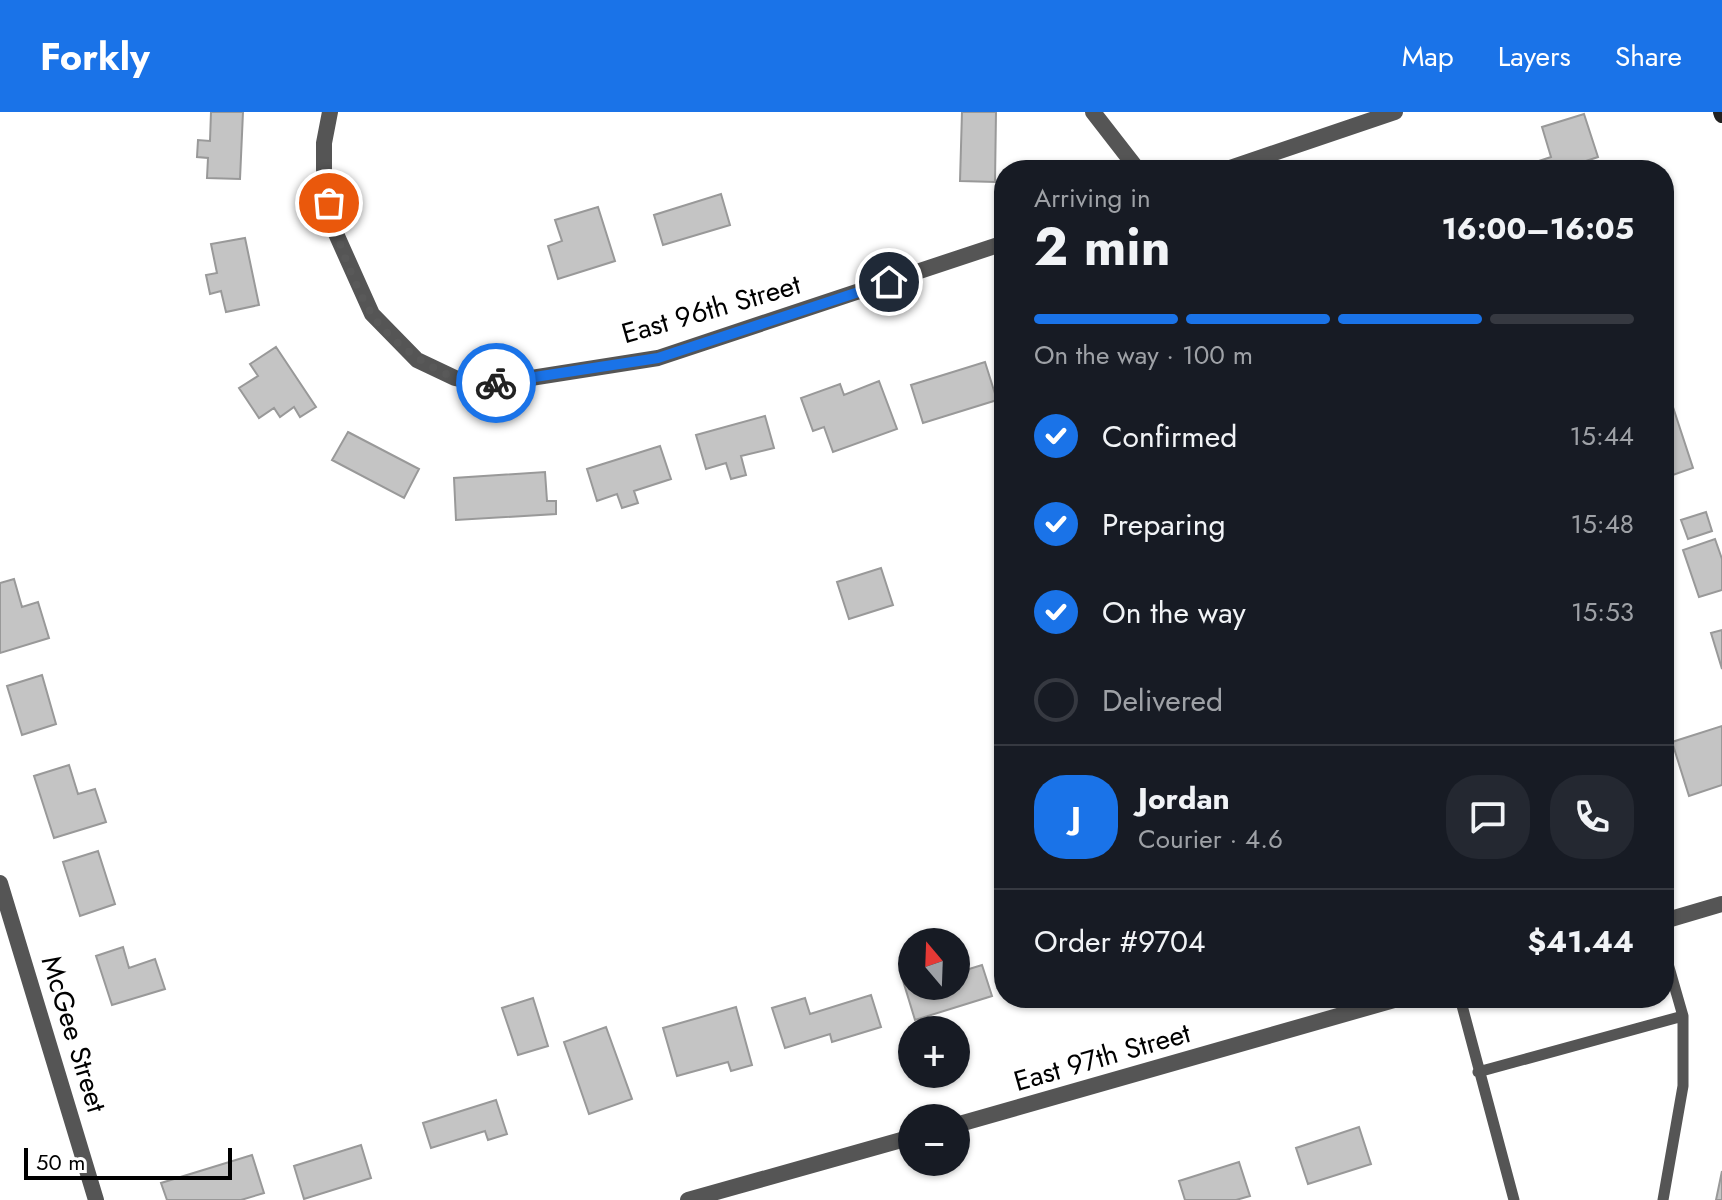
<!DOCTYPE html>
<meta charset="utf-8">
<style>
:root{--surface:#171b24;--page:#242831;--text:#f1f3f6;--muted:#9ea1a6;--line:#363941;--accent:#1a73e8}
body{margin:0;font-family:Jost,sans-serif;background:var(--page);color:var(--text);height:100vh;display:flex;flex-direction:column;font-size:30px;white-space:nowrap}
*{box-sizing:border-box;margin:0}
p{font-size:26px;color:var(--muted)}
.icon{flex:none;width:44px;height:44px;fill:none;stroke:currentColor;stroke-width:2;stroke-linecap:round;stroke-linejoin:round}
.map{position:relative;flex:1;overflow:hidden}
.side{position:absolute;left:994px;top:48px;width:680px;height:848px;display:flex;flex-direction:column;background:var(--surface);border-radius:32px;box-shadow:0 2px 6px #0004}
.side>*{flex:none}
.needle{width:52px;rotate:341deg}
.tools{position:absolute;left:898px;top:816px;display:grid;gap:16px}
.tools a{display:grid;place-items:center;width:72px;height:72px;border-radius:50%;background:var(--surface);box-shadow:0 2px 6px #0004;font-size:40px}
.scale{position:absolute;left:24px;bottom:20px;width:208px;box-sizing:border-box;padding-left:8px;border:4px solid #000;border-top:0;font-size:22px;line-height:28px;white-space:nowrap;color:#000;-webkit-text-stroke:6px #fff;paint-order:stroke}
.pin{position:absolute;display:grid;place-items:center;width:68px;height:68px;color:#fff;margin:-34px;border:4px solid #fff;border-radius:50%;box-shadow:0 2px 8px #0007}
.courier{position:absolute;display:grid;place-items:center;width:80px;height:80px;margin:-40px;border:6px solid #1a73e8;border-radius:50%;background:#fff;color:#222;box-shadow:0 2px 10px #0007}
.headline em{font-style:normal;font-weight:700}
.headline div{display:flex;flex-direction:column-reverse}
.headline{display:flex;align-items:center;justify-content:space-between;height:136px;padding:0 40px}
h1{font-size:52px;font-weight:700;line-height:60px}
.bar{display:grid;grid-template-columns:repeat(4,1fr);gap:12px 8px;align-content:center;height:96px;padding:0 40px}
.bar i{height:10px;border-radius:6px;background:var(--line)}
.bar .active{background:var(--accent)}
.bar p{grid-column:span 4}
.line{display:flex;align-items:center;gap:20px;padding:0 40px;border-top:2px solid var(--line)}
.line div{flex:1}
.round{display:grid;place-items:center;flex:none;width:84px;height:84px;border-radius:32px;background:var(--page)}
ol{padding:0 40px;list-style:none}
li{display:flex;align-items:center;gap:24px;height:88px}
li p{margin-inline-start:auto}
li .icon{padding:8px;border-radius:50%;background:var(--accent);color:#fff;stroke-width:4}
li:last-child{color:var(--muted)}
li i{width:44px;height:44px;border:4px solid var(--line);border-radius:50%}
header{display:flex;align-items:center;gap:48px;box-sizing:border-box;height:112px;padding:0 40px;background:var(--accent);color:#fff}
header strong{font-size:38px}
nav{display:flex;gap:44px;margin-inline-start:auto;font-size:28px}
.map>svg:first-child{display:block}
</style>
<header>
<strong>Forkly</strong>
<nav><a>Map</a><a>Layers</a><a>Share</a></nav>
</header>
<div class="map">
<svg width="1722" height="1088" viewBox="0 0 1722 1088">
<rect width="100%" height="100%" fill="#fff"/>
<path fill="#c4c4c4" stroke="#999" stroke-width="2" d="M211,0H243L240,67L207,66L208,46L197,45L198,28L210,29Z
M962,0H996L995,70L960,69Z
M1584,2L1598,45L1586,49L1588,58H1535L1533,51L1551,45L1542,15Z
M721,82L730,113L663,133L654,103Z
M598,95L615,149L558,167L548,134L562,129L555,108Z
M245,126L259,193L226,200L221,179L210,182L206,163L217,161L211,132Z
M276,235L316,295L300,305L294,295L280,305L274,296L259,306L239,276L258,264L250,252Z
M985,250L997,288L923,311L911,273Z
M879,269L897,317L833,340L824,315L813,319L801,286L840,272L844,283Z
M1670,286L1693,356L1664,366V288Z
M765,304L774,336L741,344L746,363L731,367L726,351L706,357L696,323Z
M348,320L419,357L404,386L332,348Z
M660,334L671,367L634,379L638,391L622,396L617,382L597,389L587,357Z
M545,360L547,389H556V402L456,408L454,366Z
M1706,400L1712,419L1688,427L1681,408Z
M1715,427L1722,447V478L1699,485L1683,438Z
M881,456L893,493L849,507L837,470Z
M14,467L22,495L38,490L49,526L0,541V471Z
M1722,518V557L1711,521Z
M42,563L56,612L22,623L7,574Z
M1722,614V673L1689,684L1672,630Z
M69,653L78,682L95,677L106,710L54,726L34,664Z
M98,739L115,792L80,804L63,750Z
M123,835L129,856L155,847L165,877L112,893L96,844Z
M982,853L992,884L915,908L901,862L912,858V874H956V861Z
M871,883L881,915L832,930L830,922L785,936L772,896L805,886L810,902Z
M533,886L548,934L518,943L502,896Z
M736,895L752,953L731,959L728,950L677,964L663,916Z
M606,915L632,987L589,1002L564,930Z
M496,988L507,1022L488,1028L485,1019L431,1036L423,1011Z
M1359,1015L1371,1052L1308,1072L1296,1036Z
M361,1033L371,1066L304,1087L294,1054Z
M252,1043L264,1081L241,1088H167L161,1071Z
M1239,1050L1250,1084L1236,1088H1185L1179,1069Z
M1722,1059V1088H1716Z"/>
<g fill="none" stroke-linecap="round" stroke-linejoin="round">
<path stroke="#555" stroke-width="11" d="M1460,886L1514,1088
M1478,960L1683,904
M1663,1088L1683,974V904L1664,838"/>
<path stroke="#555" stroke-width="16" d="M330,0L324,31V67L333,115L372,202L417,248L455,266L487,273L658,246L1004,131
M1093,0L1138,58
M1224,58L1395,0
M0,771L96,1088
M1664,809L1722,792
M956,1013L1401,886
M688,1088L912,1025"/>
<path stroke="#222" stroke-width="16" d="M1721,0L1722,3"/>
</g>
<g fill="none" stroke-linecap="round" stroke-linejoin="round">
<path stroke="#595959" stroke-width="8" stroke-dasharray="0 14.4" d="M329,91C334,121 355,175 371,201C393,235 454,278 496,271"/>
<path stroke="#1a73e8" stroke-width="10" d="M496,271L658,246L889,170"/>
</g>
<g text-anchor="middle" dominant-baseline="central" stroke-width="8" stroke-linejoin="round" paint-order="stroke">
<g font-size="28" fill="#000" stroke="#fff">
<text transform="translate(711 197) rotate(-16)">East 96th Street</text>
<text transform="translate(74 922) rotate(73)">McGee Street</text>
<text transform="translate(1102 945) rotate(-16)">East 97th Street</text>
</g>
</g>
</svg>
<div class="tools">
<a><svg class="needle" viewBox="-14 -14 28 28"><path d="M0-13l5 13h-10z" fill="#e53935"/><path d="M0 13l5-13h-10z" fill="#9ea1a6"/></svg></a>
<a>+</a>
<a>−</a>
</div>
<div class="scale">50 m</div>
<div class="pin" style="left:329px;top:91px;background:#ea580c"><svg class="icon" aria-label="bag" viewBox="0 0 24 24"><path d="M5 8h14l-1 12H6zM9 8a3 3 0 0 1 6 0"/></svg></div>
<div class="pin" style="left:889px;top:170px;background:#1f2937"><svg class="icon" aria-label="home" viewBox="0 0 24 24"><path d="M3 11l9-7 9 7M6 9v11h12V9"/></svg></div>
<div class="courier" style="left:496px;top:271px"><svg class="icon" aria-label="bike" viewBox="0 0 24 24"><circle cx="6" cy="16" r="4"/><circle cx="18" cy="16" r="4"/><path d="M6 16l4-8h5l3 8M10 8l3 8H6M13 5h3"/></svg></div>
<section class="side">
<div class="headline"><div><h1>2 min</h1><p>Arriving in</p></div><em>16:00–16:05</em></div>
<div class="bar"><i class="active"></i><i class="active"></i><i class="active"></i><i></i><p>On the way · 100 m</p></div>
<ol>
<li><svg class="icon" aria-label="check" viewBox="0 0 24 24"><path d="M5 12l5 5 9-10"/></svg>Confirmed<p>15:44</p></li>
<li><svg class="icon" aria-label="check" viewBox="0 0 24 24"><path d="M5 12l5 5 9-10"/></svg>Preparing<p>15:48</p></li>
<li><svg class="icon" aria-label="check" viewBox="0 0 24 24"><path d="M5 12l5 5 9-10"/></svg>On the way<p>15:53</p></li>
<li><i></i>Delivered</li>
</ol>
<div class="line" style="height:144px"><b class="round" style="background:var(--accent);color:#fff">J</b><div><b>Jordan</b><p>Courier · 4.6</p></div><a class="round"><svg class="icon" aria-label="chat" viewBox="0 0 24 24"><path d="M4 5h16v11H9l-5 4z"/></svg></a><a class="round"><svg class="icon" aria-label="phone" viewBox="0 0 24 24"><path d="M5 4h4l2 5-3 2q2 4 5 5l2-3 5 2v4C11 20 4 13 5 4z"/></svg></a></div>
<div class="line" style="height:104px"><div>Order #9704</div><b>$41.44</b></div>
</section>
</div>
